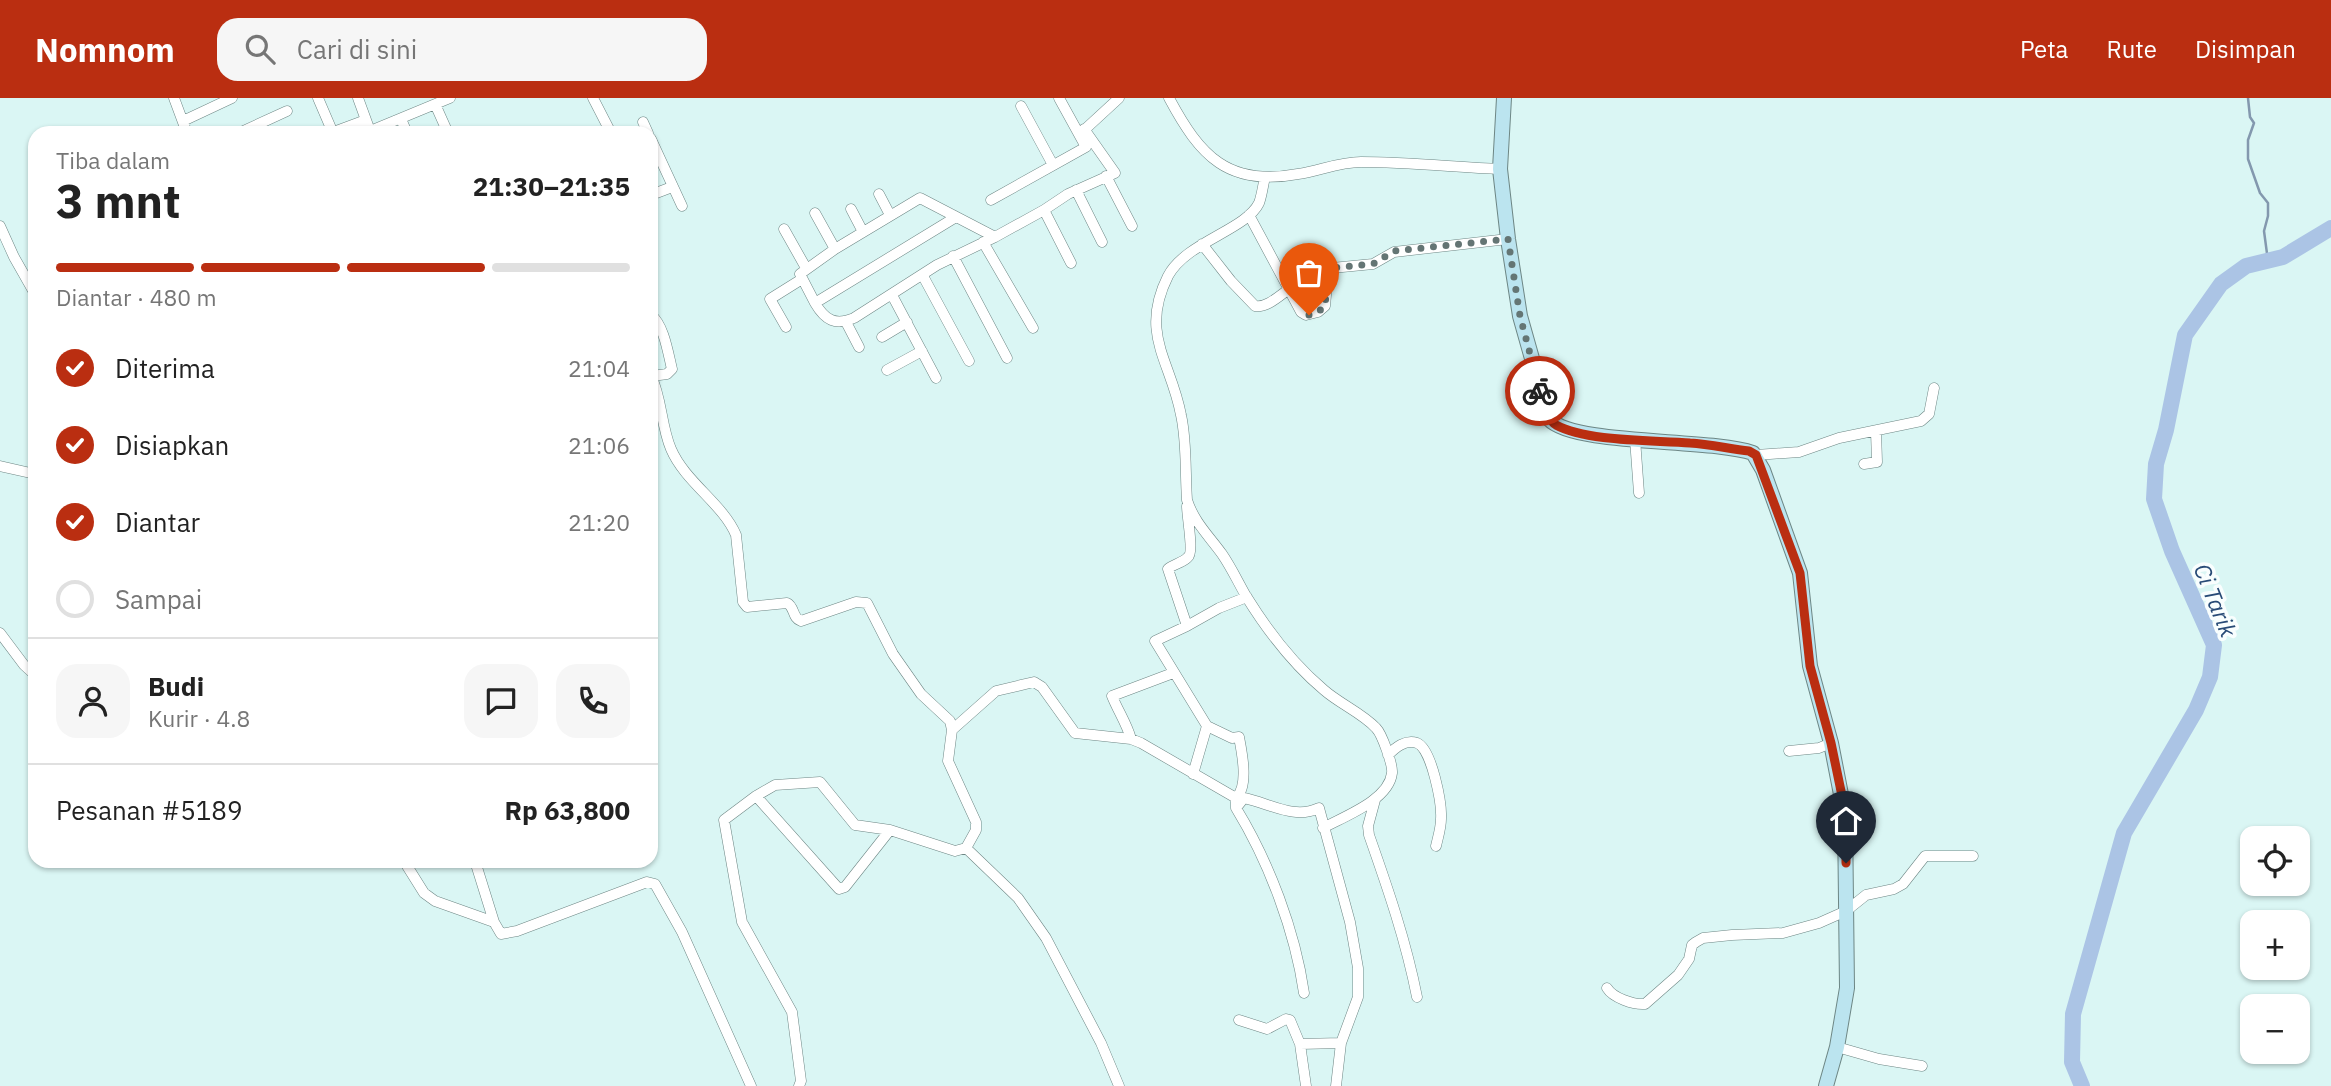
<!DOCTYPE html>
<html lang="id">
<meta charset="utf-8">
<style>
:root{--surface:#fff;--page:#f6f6f6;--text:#222;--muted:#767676;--line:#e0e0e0;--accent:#ba2e11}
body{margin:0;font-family:"IBM Plex Sans",sans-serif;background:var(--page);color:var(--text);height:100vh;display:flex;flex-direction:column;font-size:26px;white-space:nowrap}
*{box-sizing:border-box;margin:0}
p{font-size:23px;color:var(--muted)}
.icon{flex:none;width:38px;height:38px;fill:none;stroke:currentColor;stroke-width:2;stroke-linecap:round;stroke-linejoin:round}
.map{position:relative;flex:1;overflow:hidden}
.panel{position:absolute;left:28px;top:28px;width:630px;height:742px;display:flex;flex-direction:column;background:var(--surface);border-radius:21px;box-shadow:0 2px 5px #0004}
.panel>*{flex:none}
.tools{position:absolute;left:2240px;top:728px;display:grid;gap:14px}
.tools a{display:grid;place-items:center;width:70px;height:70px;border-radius:14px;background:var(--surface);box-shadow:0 2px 5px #0004;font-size:35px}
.pin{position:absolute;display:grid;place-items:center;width:60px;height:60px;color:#fff;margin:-72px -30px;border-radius:50% 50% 50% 0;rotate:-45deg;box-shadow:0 0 7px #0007}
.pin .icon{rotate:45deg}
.courier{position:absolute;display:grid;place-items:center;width:70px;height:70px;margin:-35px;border:5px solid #ba2e11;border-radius:50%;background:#fff;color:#222;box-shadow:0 2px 9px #0007}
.head em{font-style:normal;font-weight:700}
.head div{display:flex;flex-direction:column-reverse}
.head{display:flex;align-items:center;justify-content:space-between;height:119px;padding:0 28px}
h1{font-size:46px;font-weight:700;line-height:52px}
.bar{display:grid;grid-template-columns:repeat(4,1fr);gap:10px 7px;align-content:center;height:84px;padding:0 28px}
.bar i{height:9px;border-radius:5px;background:var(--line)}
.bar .active{background:var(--accent)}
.bar p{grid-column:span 4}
.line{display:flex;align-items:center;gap:18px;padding:0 28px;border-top:2px solid var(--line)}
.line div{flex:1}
.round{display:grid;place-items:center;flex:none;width:74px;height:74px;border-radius:21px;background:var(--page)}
ol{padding:0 28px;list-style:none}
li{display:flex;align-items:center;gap:21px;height:77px}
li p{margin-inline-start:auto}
li .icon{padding:7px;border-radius:50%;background:var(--accent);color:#fff;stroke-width:4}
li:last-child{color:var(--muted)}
li i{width:38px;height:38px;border:4px solid var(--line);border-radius:50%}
header{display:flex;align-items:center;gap:42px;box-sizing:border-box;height:98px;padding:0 35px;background:var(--accent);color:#fff}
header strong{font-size:33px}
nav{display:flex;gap:38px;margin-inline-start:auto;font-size:24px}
.search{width:490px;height:63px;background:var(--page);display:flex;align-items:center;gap:18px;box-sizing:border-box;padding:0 24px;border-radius:21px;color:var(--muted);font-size:26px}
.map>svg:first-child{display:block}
</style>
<header>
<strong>Nomnom</strong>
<div class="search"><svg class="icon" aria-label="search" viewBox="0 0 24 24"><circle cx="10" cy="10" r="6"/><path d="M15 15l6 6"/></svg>Cari di sini</div>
<nav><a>Peta</a><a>Rute</a><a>Disimpan</a></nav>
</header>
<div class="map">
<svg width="2331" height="988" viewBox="0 0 2331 988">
<rect width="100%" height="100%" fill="#daf6f4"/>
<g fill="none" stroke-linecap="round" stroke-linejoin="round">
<path stroke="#8398ae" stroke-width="2.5" d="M2248,0L2250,19L2254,25L2248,42V61L2260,95L2268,105V118L2264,133L2268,163"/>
<path stroke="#abc4e5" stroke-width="16" d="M2082,988L2072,964L2073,916L2124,735L2196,612L2210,579L2214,547L2172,453L2154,401L2156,366L2166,332L2185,237L2221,186L2246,168L2283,159L2331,130"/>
<g stroke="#6d8684" stroke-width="11">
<path id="street" d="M174,0L187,35
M318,0L333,35
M358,0L366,22
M593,0L611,35
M1169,0C1200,58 1228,89 1298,76C1320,73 1338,64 1361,64C1407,64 1454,69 1500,71
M435,6L448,35
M1021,8L1053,67
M401,21L407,35
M183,23L232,0
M643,24L648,35
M239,35L287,13
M331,35L366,22L370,33L450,0
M1081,35L1119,0
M651,41L682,108
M1106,78L1132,128
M1265,79C1263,87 1262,97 1259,105C1246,132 1186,144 1168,178C1139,236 1171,263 1181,317C1187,344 1185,374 1187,402C1194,424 1209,438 1222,456C1231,469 1238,484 1246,498C1267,532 1293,566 1324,592C1340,606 1362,615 1376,630C1382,636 1393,667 1392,675C1389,702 1345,718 1323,730
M1076,92L1102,144
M879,96L890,117
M651,97L672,89
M991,102L1086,49L1059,0
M851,111L863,134
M1044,112L1068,96L1115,75L1084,31
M1249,117L1301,214L1306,217L1318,214L1325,208L1328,175L1332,170L1373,166L1394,154L1508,141
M956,119L815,205C825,222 835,228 854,220L937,167L995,139
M0,128L14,159L35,196
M784,131L806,170
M983,144L1033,230
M1202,146L1231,183L1255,208C1267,210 1279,198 1289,191
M835,151L920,100L995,139L1044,112L1071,165
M953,158L1007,260
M923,178L969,263
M892,197L936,280
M815,205L800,176L835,151L815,115
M651,217C664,227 668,255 672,271L667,276L652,278
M846,224L859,249
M786,229L770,201L802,181
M882,239L907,224
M887,272L922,253
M651,278C662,300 661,328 671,351C685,384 723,406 736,437L743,504L747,509L787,505C795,509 792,520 801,523L856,504L867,505L893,556L921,596L950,623L952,632L996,593L1034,584L1042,589L1075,635L1131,641L1141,645L1236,700V710L1244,700C1269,705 1294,722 1319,710L1350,824L1358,870V899L1341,945L1336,988
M1635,341L1639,395
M1756,357L1799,354L1839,340L1921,323L1929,316L1934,290
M1864,366L1877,364L1876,333
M0,368L35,376
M1187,408C1187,419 1194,454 1188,459C1183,465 1173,466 1168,471L1187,528L1155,543L1207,628L1232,640L1239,639C1242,655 1249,688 1236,700
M1187,528L1219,510L1247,499
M0,535L24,567L35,577
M952,632L948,663L976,724V732L966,750L1018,800L1046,840L1101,945L1119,988
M1131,641C1127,626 1118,613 1112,598L1173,575
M1789,653L1819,650L1831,645
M1388,657C1395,650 1405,641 1417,645C1432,651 1442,706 1441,721C1441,730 1438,739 1436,748
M1193,676L1207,628
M756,698L775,687L820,684L855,727L890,732L955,753L966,750
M1375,702L1368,728L1369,737C1388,791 1406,843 1417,899
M1236,710C1269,764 1295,833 1304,895
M404,763L424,795L435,803L494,824
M475,763L494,824L501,836L517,833L647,784L655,786L682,834L751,988
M1607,890C1613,900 1634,907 1645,906L1678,877L1689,861L1692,847L1696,844L1703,840L1732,837L1783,835L1819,825L1846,813L1866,797L1894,791L1903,786L1925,758H1973
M1239,922L1267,931L1286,921L1290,922L1300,946L1306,988
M1300,946L1341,945
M1837,949L1879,961L1922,968
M799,988L801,983L792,914L742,824L724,722L756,698L839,791L845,789L890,732"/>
</g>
<g stroke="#6d8684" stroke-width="16">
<path id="secondary" d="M1504,0L1500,71L1508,141L1520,218L1549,321C1574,348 1710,340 1753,355L1763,372L1800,475L1810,568L1831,645L1845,717L1847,890L1837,949L1826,988"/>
</g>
<use href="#street" stroke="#fff" stroke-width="10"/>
<use href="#secondary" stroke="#bbe4ef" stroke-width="14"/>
</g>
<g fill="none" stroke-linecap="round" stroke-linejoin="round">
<path stroke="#647574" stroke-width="7" stroke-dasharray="0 12.6" d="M1309,217L1318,214L1325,208L1328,175L1332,170L1373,166L1394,153L1508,141L1520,218L1540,293"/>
<path stroke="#ba2e11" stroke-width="9" d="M1540,293C1544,304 1546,321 1556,327C1587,344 1654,342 1690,345C1710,346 1730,351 1749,353L1756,357L1800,475L1810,568L1831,645L1846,717V765"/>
</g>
<g text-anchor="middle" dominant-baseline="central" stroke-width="7" stroke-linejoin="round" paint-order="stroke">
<g font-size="23" font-style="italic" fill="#274a76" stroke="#f9fefe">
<text transform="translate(2216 502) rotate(68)">Ci Tarik</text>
</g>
</g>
</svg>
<div class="tools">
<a><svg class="icon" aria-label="locate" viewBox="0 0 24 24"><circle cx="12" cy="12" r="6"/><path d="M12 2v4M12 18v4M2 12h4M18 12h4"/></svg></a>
<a>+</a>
<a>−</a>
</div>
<div class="pin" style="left:1309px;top:217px;background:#ea580c"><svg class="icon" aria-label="bag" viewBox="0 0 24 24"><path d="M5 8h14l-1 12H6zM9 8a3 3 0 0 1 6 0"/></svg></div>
<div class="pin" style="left:1846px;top:765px;background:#1f2937"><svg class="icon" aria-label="home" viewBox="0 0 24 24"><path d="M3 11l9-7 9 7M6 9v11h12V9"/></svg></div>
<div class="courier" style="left:1540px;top:293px"><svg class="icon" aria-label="bike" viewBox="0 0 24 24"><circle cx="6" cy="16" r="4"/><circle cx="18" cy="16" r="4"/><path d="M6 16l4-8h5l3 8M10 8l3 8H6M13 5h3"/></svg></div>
<section class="panel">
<div class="head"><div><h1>3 mnt</h1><p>Tiba dalam</p></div><em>21:30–21:35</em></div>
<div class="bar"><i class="active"></i><i class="active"></i><i class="active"></i><i></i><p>Diantar · 480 m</p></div>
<ol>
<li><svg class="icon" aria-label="check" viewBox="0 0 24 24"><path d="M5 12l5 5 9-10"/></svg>Diterima<p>21:04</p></li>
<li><svg class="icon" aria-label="check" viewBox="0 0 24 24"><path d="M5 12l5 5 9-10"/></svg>Disiapkan<p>21:06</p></li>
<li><svg class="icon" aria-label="check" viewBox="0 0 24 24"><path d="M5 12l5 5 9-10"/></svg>Diantar<p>21:20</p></li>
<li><i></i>Sampai</li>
</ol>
<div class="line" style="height:126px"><a class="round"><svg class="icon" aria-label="person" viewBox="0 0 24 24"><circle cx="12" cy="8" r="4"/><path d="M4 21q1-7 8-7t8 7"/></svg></a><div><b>Budi</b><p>Kurir · 4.8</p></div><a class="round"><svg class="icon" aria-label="chat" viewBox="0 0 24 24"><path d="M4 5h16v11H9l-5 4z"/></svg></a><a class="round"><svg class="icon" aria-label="phone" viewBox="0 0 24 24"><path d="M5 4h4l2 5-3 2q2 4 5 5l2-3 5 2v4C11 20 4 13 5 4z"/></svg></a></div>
<div class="line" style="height:91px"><div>Pesanan #5189</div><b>Rp 63,800</b></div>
</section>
</div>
